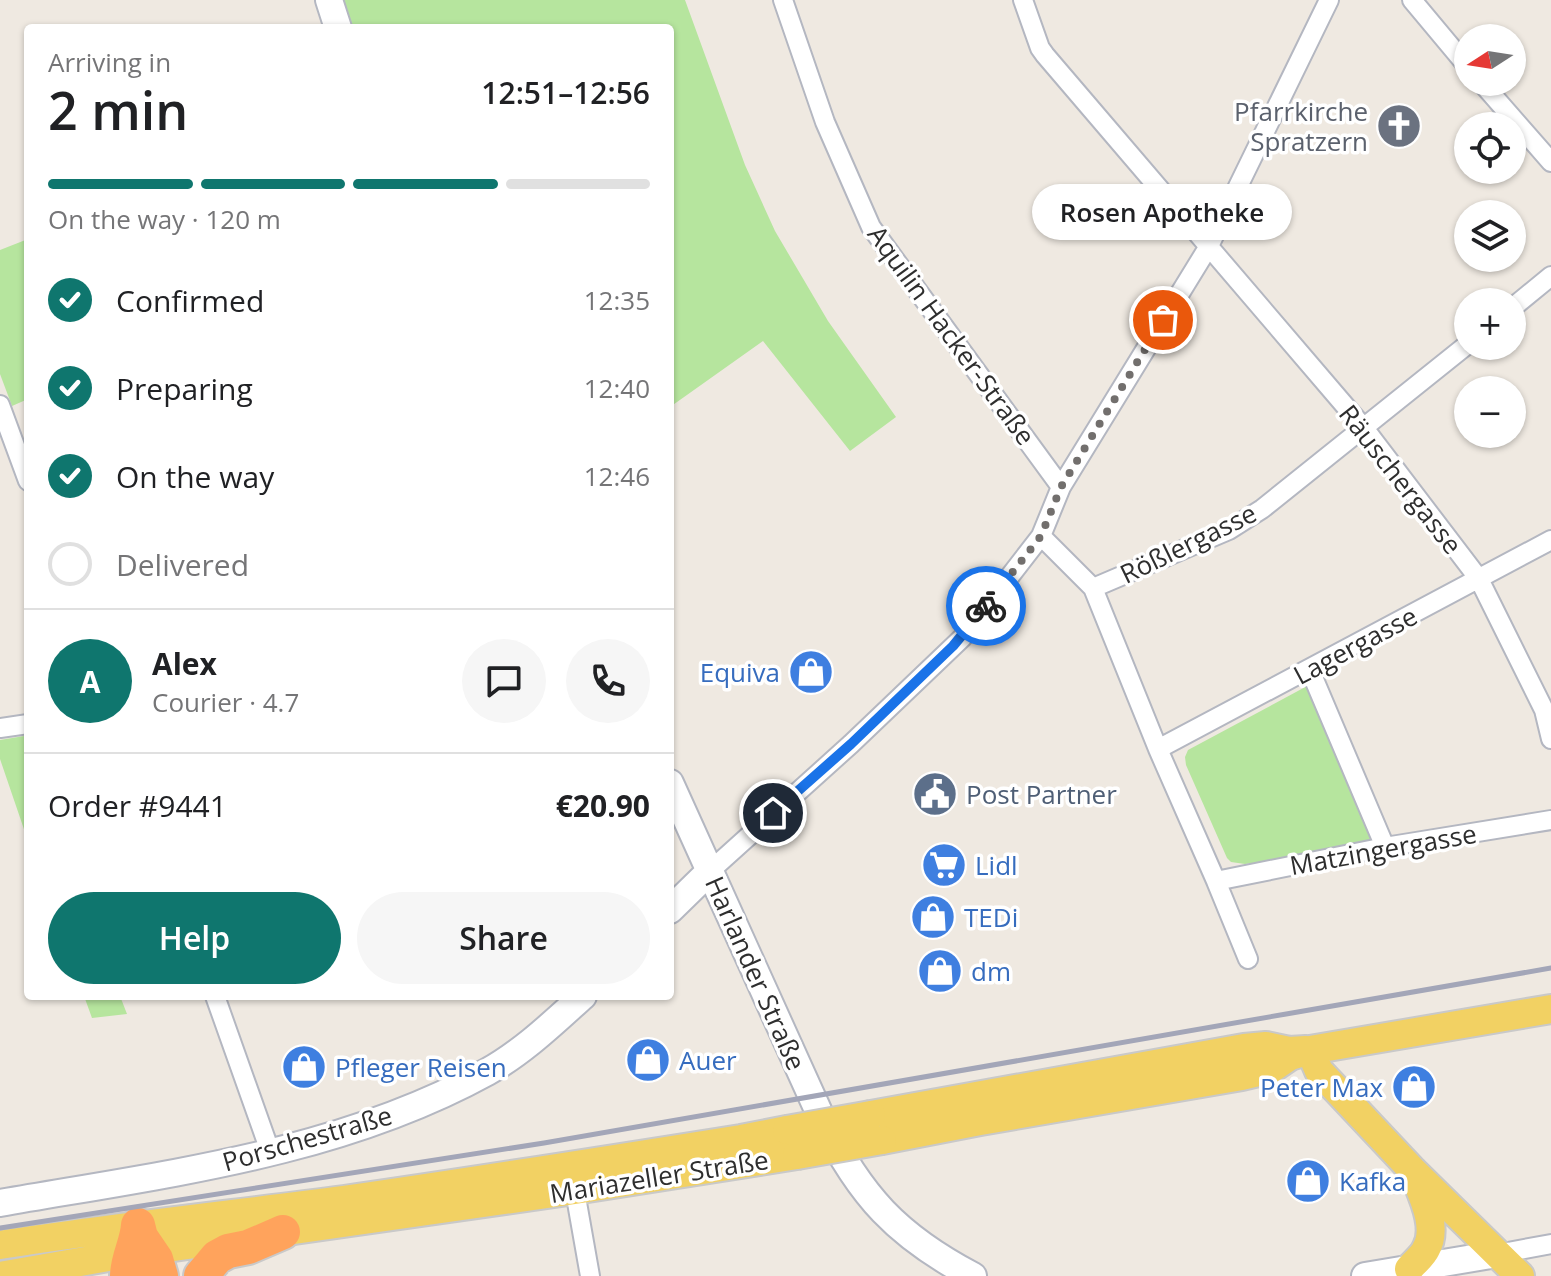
<!DOCTYPE html>
<meta charset="utf-8">
<style>
:root{--surface:#fff;--page:#f6f6f6;--text:#202124;--muted:#757577;--line:#e0e0e0;--accent:#0f766e}
body{margin:0;font-family:"Open Sans",sans-serif;background:var(--page);color:var(--text);height:100vh;display:flex;flex-direction:column;font-size:30px;white-space:nowrap}
*{box-sizing:border-box;margin:0}
p{font-size:26px;color:var(--muted)}
.icon{flex:none;width:44px;height:44px;fill:none;stroke:currentColor;stroke-width:2;stroke-linecap:round;stroke-linejoin:round}
.map{position:relative;flex:1;overflow:hidden}
.side{position:absolute;left:24px;top:24px;width:650px;height:976px;display:flex;flex-direction:column;background:var(--surface);border-radius:8px;box-shadow:0 2px 6px #0004}
.side>*{flex:none}
.needle{width:52px;rotate:258deg}
.tools{position:absolute;left:1454px;top:24px;display:grid;gap:16px}
.tools a{display:grid;place-items:center;width:72px;height:72px;border-radius:50%;background:var(--surface);box-shadow:0 2px 6px #0004;font-size:40px}
.pin{position:absolute;display:grid;place-items:center;width:68px;height:68px;color:#fff;margin:-34px;border:4px solid #fff;border-radius:50%;box-shadow:0 2px 8px #0007}
.courier{position:absolute;display:grid;place-items:center;width:80px;height:80px;margin:-40px;border:6px solid #1a73e8;border-radius:50%;background:#fff;color:#222;box-shadow:0 2px 10px #0007}
.bubble{position:absolute;height:56px;border-radius:28px;background:var(--surface);box-shadow:0 2px 6px #0004;font-size:26px;font-weight:600;line-height:56px;text-align:center}
.summary em{font-style:normal;font-weight:600}
.summary div{display:flex;flex-direction:column-reverse}
.summary{display:flex;align-items:center;justify-content:space-between;height:136px;padding:0 24px}
h1{font-size:52px;font-weight:600;line-height:60px}
.bar{display:grid;grid-template-columns:repeat(4,1fr);gap:12px 8px;align-content:center;height:96px;padding:0 24px}
.bar i{height:10px;border-radius:6px;background:var(--line)}
.bar .active{background:var(--accent)}
.bar p{grid-column:span 4}
.line{display:flex;align-items:center;gap:20px;padding:0 24px;border-top:2px solid var(--line)}
.line div{flex:1}
.round{display:grid;place-items:center;flex:none;width:84px;height:84px;border-radius:42px;background:var(--page)}
ol{padding:0 24px;list-style:none}
li{display:flex;align-items:center;gap:24px;height:88px}
li p{margin-inline-start:auto}
li .icon{padding:8px;border-radius:50%;background:var(--accent);color:#fff;stroke-width:4}
li:last-child{color:var(--muted)}
li i{width:44px;height:44px;border:4px solid var(--line);border-radius:50%}
.button{display:flex;gap:16px;margin-top:auto;padding:16px 24px}
.button a{flex:1;height:92px;border-radius:48px;background:var(--accent);color:#fff;font-size:32px;font-weight:600;line-height:92px;text-align:center}
.button a+a{background:var(--page);color:var(--text)}
.map>svg:first-child{display:block}
</style>
<div class="map">
<svg width="1551" height="1276" viewBox="0 0 1551 1276">
<rect width="100%" height="100%" fill="#efe9e1"/>
<path fill="#b6e59e" d="M341,0H685L745,165L775,231L828,321L896,417L850,451L763,341L670,407V28H352Z
M28,239V399L12,406L0,374V250Z
M1309,685L1373,840L1291,858L1245,864L1231,862L1227,858L1186,765L1185,757L1188,750Z
M24,736L28,747V841L0,759V740Z
M84,996H120L127,1014L92,1018Z"/>
<g fill="none" stroke-linecap="round" stroke-linejoin="round">
<g stroke="#b4b7c1" stroke-width="22">
<path id="street" d="M783,0L825,122L871,227L1061,487
M1023,0L1040,48L1045,55L1364,428L1479,579L1544,710L1551,739
M1412,0L1468,67
M1481,82L1551,162
M1512,308L1551,276
M0,405L28,481
M1041,536L1093,588L1158,749L1216,881L1248,959
M1093,588L1229,530L1262,509L1468,344
M1310,670L1385,847
M0,728L28,724
M1158,749L1551,540
M710,871L851,744L962,638L1041,536L1061,487L1209,246L1329,0
M1216,881L1385,847L1551,820
M215,996L271,1154
M573,1180L590,1276
M1497,1254L1551,1244"/>
</g>
<g stroke="#b4b7c1" stroke-width="30">
<path id="secondary" d="M329,0L338,28
M670,783L822,1119C860,1196 897,1236 973,1276
M670,910L710,871
M0,1203C165,1174 338,1154 487,1072C523,1052 553,1023 583,996
M1365,1276L1497,1254"/>
</g>
<g stroke="#c9c9c9" stroke-width="32">
<path id="primary" d="M1310,1050L1319,1071L1413,1171L1520,1276
M871,1115L1244,1048L1266,1046L1289,1051L1306,1050
M882,1140L980,1121L1242,1076L1271,1069L1290,1056L1310,1050L1551,1009
M0,1245C114,1227 229,1215 344,1200C476,1181 609,1160 741,1139L787,1130
M1409,1269C1414,1263 1423,1256 1426,1249C1438,1229 1424,1199 1416,1179
M0,1276L131,1253L575,1190L797,1155"/>
</g>
<g stroke="#c9c9c9" stroke-width="38">
<path id="highway" d="M138,1225L141,1237L156,1259L161,1276
M127,1276C127,1258 137,1243 138,1225
M201,1276L217,1257L228,1251L248,1247L283,1232"/>
</g>
<use href="#street" stroke="#fff" stroke-width="18"/>
<use href="#secondary" stroke="#fff" stroke-width="26"/>
<use href="#primary" stroke="#f2d163" stroke-width="28"/>
<use href="#highway" stroke="#ffa35c" stroke-width="34"/>
<path stroke="#a3a6b8" stroke-width="5" d="M0,1228L544,1143L1551,968"/>
<g stroke="#c9c9c9" stroke-width="32" stroke-linecap="butt">
<path id="primary-bridge" d="M787,1130L871,1115
M797,1155L882,1140"/>
</g>
<use href="#primary-bridge" stroke="#f2d163" stroke-width="28"/>
</g>
<g fill="none" stroke-linecap="round" stroke-linejoin="round">
<path stroke="#726f6d" stroke-width="8" stroke-dasharray="0 14.4" d="M986,606L1041,536L1061,487L1163,320"/>
<path stroke="#1a73e8" stroke-width="10" d="M773,813L851,744L953,646L986,606"/>
</g>
<defs>
<g id="church-disc" transform="scale(2.3)"><circle r="9.5" fill="#6b7280" stroke="#fff"/><path d="M-1.2-6h2.4v3.5h3.3v2.4h-3.3V6h-2.4V-.1h-3.3v-2.4h3.3Z" fill="#fff"/></g>
<g id="shop-disc" transform="scale(2.3)"><circle r="9.5" fill="#3f7fe0" stroke="#fff"/><path d="M-5-2.5h2.3a2.7 3.5 0 0 1 5.4 0H5L5.5 6h-11ZM-1.5-2.5h3a1.5 2.3 0 0 0-3 0Z" fill="#fff"/></g>
<g id="civic-disc" transform="scale(2.3)"><circle r="9.5" fill="#5c6f8a" stroke="#fff"/><path d="M-.6-6.5H3V-4.5H.6V-3L4-1V1h2V6H-6V1h2V-1L-.6-3ZM-1.2 2.5V6h2.4V2.5Z" fill="#fff"/></g>
<g id="supermarket-disc" transform="scale(2.3)"><circle r="9.5" fill="#3f7fe0" stroke="#fff"/><path d="M-6-5.5h2.5l.6 2H6L4.5 2H-2.5L-4.4-4H-6ZM-1.5 3.2a1.3 1.3 0 1 0 .1 0ZM3 3.2a1.3 1.3 0 1 0 .1 0Z" fill="#fff"/></g>
</defs>
<g fill-rule="evenodd">
<use href="#church-disc" x="1399" y="126"/>
<use href="#shop-disc" x="811" y="672"/>
<use href="#civic-disc" x="935" y="794"/>
<use href="#supermarket-disc" x="944" y="865"/>
<use href="#shop-disc" x="933" y="917"/>
<use href="#shop-disc" x="940" y="971"/>
<use href="#shop-disc" x="648" y="1060"/>
<use href="#shop-disc" x="304" y="1067"/>
<use href="#shop-disc" x="1414" y="1087"/>
<use href="#shop-disc" x="1308" y="1181"/>
</g>
<g text-anchor="middle" dominant-baseline="central" stroke-width="7" stroke-linejoin="round" paint-order="stroke">
<g font-size="26" fill="#5b616d" stroke="#fff" text-anchor="end">
<text x="1368" y="111">Pfarrkirche<tspan x="1368" dy="30">Spratzern</tspan></text>
</g>
<g font-size="26" fill="#2e2e2e" stroke="#fff">
<text transform="translate(952 335) rotate(54)">Aquilin Hacker-Straße</text>
<text transform="translate(1401 479) rotate(52)">Räuschergasse</text>
<text transform="translate(1188 543) rotate(-26)">Rößlergasse</text>
<text transform="translate(1355 645) rotate(-28)">Lagergasse</text>
<text transform="translate(1383 849) rotate(-10)">Matzingergasse</text>
<text transform="translate(756 973) rotate(66)">Harlander Straße</text>
<text transform="translate(307 1138) rotate(-16)">Porschestraße</text>
<text transform="translate(659 1176) rotate(-9)">Mariazeller Straße</text>
</g>
<g font-size="26" fill="#366cbe" stroke="#fff" text-anchor="start">
<text x="780" y="672" text-anchor="end">Equiva</text>
<text x="975" y="865">Lidl</text>
<text x="964" y="917">TEDi</text>
<text x="971" y="971">dm</text>
<text x="679" y="1060">Auer</text>
<text x="335" y="1067">Pfleger Reisen</text>
<text x="1383" y="1087" text-anchor="end">Peter Max</text>
<text x="1339" y="1181">Kafka</text>
</g>
<g font-size="26" fill="#4e5e75" stroke="#fff" text-anchor="start">
<text x="966" y="794">Post Partner</text>
</g>
</g>
</svg>
<div class="tools">
<a><svg class="needle" viewBox="-14 -14 28 28"><path d="M0-13l5 13h-10z" fill="#e53935"/><path d="M0 13l5-13h-10z" fill="#757577"/></svg></a>
<a><svg class="icon" aria-label="locate" viewBox="0 0 24 24"><circle cx="12" cy="12" r="6"/><path d="M12 2v4M12 18v4M2 12h4M18 12h4"/></svg></a>
<a><svg class="icon" aria-label="layers" viewBox="0 0 24 24"><path d="M12 4l9 5-9 5-9-5zM3 14l9 5 9-5"/></svg></a>
<a>+</a>
<a>−</a>
</div>
<div class="pin" style="left:1163px;top:320px;background:#ea580c"><svg class="icon" aria-label="bag" viewBox="0 0 24 24"><path d="M5 8h14l-1 12H6zM9 8a3 3 0 0 1 6 0"/></svg></div>
<div class="pin" style="left:773px;top:813px;background:#1f2937"><svg class="icon" aria-label="home" viewBox="0 0 24 24"><path d="M3 11l9-7 9 7M6 9v11h12V9"/></svg></div>
<div class="courier" style="left:986px;top:606px"><svg class="icon" aria-label="bike" viewBox="0 0 24 24"><circle cx="6" cy="16" r="4"/><circle cx="18" cy="16" r="4"/><path d="M6 16l4-8h5l3 8M10 8l3 8H6M13 5h3"/></svg></div>
<div class="bubble" style="left:1032px;top:184px;width:260px">Rosen Apotheke</div>
<section class="side">
<div class="summary"><div><h1>2 min</h1><p>Arriving in</p></div><em>12:51–12:56</em></div>
<div class="bar"><i class="active"></i><i class="active"></i><i class="active"></i><i></i><p>On the way · 120 m</p></div>
<ol>
<li><svg class="icon" aria-label="check" viewBox="0 0 24 24"><path d="M5 12l5 5 9-10"/></svg>Confirmed<p>12:35</p></li>
<li><svg class="icon" aria-label="check" viewBox="0 0 24 24"><path d="M5 12l5 5 9-10"/></svg>Preparing<p>12:40</p></li>
<li><svg class="icon" aria-label="check" viewBox="0 0 24 24"><path d="M5 12l5 5 9-10"/></svg>On the way<p>12:46</p></li>
<li><i></i>Delivered</li>
</ol>
<div class="line" style="height:144px"><b class="round" style="background:var(--accent);color:#fff">A</b><div><b>Alex</b><p>Courier · 4.7</p></div><a class="round"><svg class="icon" aria-label="chat" viewBox="0 0 24 24"><path d="M4 5h16v11H9l-5 4z"/></svg></a><a class="round"><svg class="icon" aria-label="phone" viewBox="0 0 24 24"><path d="M5 4h4l2 5-3 2q2 4 5 5l2-3 5 2v4C11 20 4 13 5 4z"/></svg></a></div>
<div class="line" style="height:104px"><div>Order #9441</div><b>€20.90</b></div>
<div class="button"><a>Help</a><a>Share</a></div>
</section>
</div>
